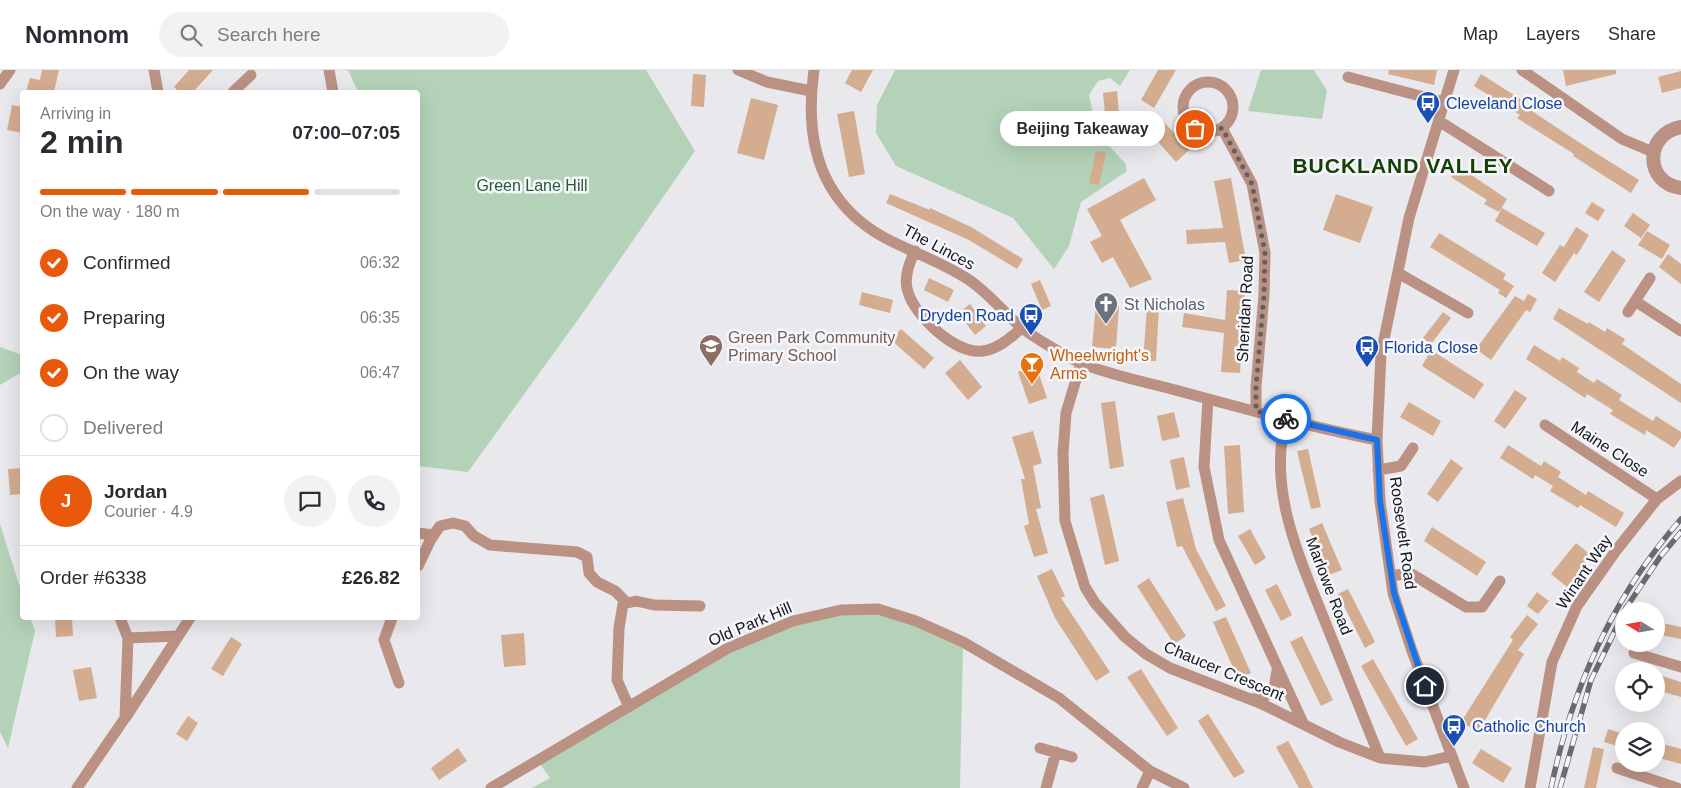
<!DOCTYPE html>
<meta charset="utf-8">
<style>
:root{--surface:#fff;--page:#f2f2f3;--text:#2b2b33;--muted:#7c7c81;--line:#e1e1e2;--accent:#ea580c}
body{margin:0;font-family:Arial,sans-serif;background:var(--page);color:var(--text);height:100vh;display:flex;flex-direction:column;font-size:19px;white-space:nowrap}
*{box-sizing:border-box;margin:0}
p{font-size:16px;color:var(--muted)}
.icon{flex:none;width:28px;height:28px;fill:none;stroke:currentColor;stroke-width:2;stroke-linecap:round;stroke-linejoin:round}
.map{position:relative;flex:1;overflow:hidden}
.panel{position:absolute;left:20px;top:20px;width:400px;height:530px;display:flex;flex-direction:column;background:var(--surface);border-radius:5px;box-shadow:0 5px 20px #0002}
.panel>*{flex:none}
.needle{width:32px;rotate:281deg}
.buttons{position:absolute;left:1615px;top:532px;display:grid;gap:10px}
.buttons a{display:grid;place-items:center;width:50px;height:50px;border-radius:50%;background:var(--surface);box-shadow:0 5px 20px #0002;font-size:25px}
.pin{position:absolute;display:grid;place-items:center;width:42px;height:42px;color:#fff;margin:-21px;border:2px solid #fff;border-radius:50%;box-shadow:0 1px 5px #0007}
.courier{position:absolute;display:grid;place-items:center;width:50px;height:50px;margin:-25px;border:4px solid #1a73e8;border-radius:50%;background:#fff;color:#222;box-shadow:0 1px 6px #0007}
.bubble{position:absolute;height:35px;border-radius:18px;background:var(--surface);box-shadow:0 5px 20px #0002;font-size:16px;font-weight:700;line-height:35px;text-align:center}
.head em{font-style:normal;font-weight:700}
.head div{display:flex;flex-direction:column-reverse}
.head{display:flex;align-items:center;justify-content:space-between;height:85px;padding:0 20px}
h1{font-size:32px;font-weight:700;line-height:38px}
.bar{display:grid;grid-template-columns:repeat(4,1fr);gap:8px 5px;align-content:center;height:60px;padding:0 20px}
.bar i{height:6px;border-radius:4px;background:var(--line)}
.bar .current{background:var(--accent)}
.bar p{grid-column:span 4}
.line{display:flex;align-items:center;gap:12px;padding:0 20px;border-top:1px solid var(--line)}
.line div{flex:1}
.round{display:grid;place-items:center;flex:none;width:52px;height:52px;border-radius:26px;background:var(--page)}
ol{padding:0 20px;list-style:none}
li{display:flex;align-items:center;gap:15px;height:55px}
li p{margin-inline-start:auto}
li .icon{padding:5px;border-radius:50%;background:var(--accent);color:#fff;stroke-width:4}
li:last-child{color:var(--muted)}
li i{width:28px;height:28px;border:2px solid var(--line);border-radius:50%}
header{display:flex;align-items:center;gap:30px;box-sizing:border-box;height:70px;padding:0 25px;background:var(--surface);border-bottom:1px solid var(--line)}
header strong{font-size:24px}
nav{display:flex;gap:28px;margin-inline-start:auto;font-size:18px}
.search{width:350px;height:45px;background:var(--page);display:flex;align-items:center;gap:12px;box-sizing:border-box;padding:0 18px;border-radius:28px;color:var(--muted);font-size:19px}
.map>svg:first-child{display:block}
</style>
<header>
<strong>Nomnom</strong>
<div class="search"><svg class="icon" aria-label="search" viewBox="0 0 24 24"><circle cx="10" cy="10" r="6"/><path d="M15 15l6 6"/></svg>Search here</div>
<nav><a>Map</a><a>Layers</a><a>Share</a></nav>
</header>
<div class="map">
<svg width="1681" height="718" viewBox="0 0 1681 718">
<rect width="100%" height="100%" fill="#e8e8ed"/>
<path fill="#b3d2b7" d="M348,0H646L695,81L582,244L468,402L418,396V22H358Z
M895,0H1130L1120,16L1110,8L1098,11L1089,25L1097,63L1125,93L1127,101L1081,132L1069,176L1054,199L1013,148L896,96L876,63L877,35Z
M1261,0H1314L1327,21L1322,49L1248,41Z
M0,277L22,285V302L0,315Z
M0,454L22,524V548H30L35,561L8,678L0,662Z
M878,539L963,572L960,718H532L550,708L538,691L728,578L793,551Z"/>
<path fill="#d4ac8f" d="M42,0H59L54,22H26L30,8L40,10Z
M189,0H213L193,22H179L174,17Z
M852,0H873L861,22L845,13Z
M1158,0H1176L1154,38L1141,30Z
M1389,0H1437L1434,15L1388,4Z
M1563,0H1616V4L1566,16Z
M1681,1V18L1662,23L1658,7Z
M693,4L706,5L704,37L691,36Z
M1481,4L1522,30L1520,33L1580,73L1639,110L1631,123L1573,86L1574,84L1517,48L1520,45L1474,16Z
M1117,21L1121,64L1107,66L1103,23Z
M751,28L778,35L764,90L737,83Z
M12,35L22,37V63L7,60Z
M854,41L865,104L849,107L837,44Z
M1156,43L1189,80L1176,92L1143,55Z
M1096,81L1106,83L1099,115L1089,113Z
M1458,96L1507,129L1499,142L1484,134L1487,130L1451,107Z
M1144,108L1156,130L1120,150L1152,209L1130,218L1113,187L1102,193L1090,172L1102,166L1087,139Z
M1231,108L1246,190L1229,193L1225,172L1187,174L1186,160L1223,158L1214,111Z
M890,124L930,140V138L971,157L1023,189L1017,199L969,170L886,133Z
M1336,124L1373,137L1360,173L1323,160Z
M1592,132L1605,140L1598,151L1585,143Z
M1502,138L1545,163L1537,176L1495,151Z
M1633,143L1650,155L1641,168L1624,156Z
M1576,157L1589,165L1577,185L1574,183L1555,212L1542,203L1560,175L1564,177Z
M1647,161L1670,175L1662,189L1638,175Z
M1439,163L1506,204L1503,209L1514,216L1506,228L1498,223L1500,220L1430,177Z
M1612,180L1626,190L1599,232L1584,222Z
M1668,184L1681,194V214L1659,197Z
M929,208L954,220L948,232L924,220Z
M1040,210L1051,236L1042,240L1031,214Z
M1227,220L1245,221L1240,303L1221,302L1224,263L1182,257L1184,243L1225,250Z
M862,222L893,230L890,243L859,235Z
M1528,224L1537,229L1530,242L1526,240L1491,290L1476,279L1515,226L1524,231Z
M970,234L986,256L975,265L958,243Z
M1096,234L1119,236L1116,279L1092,277Z
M1147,238H1159L1156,291H1143Z
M1559,238L1588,254L1589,252L1605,262L1607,258L1625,269L1622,274L1681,314V333L1553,249Z
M1443,242L1451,248L1431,274L1423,268Z
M901,259L934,288L924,299L891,270Z
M1534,275L1560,291L1562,287L1579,298L1577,302L1594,313L1597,309L1622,325L1619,330L1653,351L1656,346L1681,362V368L1674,378L1646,360L1645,365L1610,344L1613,340L1587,324L1585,328L1526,289Z
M1431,280L1484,314L1474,329L1422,296Z
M960,290L982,317L968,330L945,303Z
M1036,295L1047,328L1029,334L1018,302Z
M1515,320L1527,328L1505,359L1494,351Z
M1115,331L1124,396L1110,399L1101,333Z
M1409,332L1441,351L1433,366L1400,347Z
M1174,342L1180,367L1162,371L1157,346Z
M1033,361L1042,393L1033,396L1041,438L1036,439L1048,483L1034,487L1024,456L1029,454L1021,409H1025L1012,367Z
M1240,375L1244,442L1228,444L1224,376Z
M1508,375L1541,396L1544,391L1561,402L1558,407L1586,425L1588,421L1624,443L1616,457L1580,435L1578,438L1550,421L1553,416L1535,405L1533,409L1500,388Z
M1308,379L1321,437L1311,439L1297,381Z
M1184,387L1190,417L1176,420L1170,390Z
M1451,389L1463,398L1438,432L1427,424Z
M22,398V424L10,425L8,399Z
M1104,424L1119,491L1105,495L1090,428Z
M1183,428L1196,479L1226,536L1216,541L1182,476L1177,477L1166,432Z
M1322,453L1342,500L1329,505L1309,459Z
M1432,457L1486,492L1477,506L1424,471Z
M1250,459L1266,488L1255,495L1238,466Z
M1576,473L1591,485L1567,517L1551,504Z
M1052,499L1065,526L1061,528L1110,602L1096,611L1055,548L1037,506Z
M1149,508L1186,566L1174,574L1137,516Z
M1277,514L1292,545L1281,551L1265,520Z
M1348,519L1375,572L1365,578L1338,524Z
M1537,522L1549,531L1538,544L1527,536Z
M1527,545L1538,554L1518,580L1524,584L1478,662L1461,652L1513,570L1510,567Z
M1226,547L1251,603L1238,609L1213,552Z
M55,548H72L73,566L56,567Z
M1662,553L1681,557V569L1660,565Z
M524,563L526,595L504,597L501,565Z
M1302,566L1333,630L1321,636L1290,572Z
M231,567L242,574L223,606L211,599Z
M1373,589L1418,669L1406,676L1361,596Z
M91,597L97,628L79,631L73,600Z
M1141,599L1178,658L1167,666L1127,607Z
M1656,604L1681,612V627L1656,620Z
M1208,644L1245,702L1234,708L1198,651Z
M188,646L198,653L187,671L176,664Z
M1608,659L1624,664V678L1604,672Z
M1288,671L1304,700L1313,718H1299L1276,677Z
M1656,672L1681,679V694L1656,687Z
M1593,677L1604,679L1596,718H1584Z
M458,678L467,691L439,710L431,698Z
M1481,679L1512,698L1503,713L1472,693Z"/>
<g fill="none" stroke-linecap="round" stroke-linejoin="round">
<path stroke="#bb9183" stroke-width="11" d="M154,0L158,22
M329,0L333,22
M738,0L767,12L811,21
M814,0C804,70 819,132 885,168C912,182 941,192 966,208C986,220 1002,241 1020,256C1032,267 1066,286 1081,293C1112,306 1147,312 1179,321C1245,339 1311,357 1377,370
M1454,0L1409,148L1381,284L1377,370L1380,431L1393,523L1412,581L1464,718
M1522,0L1622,69L1653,82
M1348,7L1443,32
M1183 37a25 25 0 1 1 50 0a25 25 0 1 1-50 0Z
M0,14L10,0
M233,22L251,5
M1439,51L1549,121
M1222,58L1252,114L1265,183L1264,225L1256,317V341
M915,181C909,193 903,208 908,222C915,246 956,285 983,281C998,279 1010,268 1022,258
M1398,203L1468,243
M1635,231L1681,261
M1628,242L1650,208
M1081,293L1066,343L1063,383L1065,451L1085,517L1095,533L1125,567L1146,584L1170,598L1260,633L1339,672L1380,688L1425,692L1451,686
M1208,329L1204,397L1219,470L1303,653
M1286,349C1267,421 1300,488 1326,554C1344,598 1362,643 1380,688
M1545,355L1657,429
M1378,400L1401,396L1413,378
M418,463L433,465
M418,496L431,469L440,456L453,453L465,456L474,466L490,475L577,482L587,487L589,503L597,512L615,521L627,533
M1391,506L1410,503L1466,537H1482L1500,511
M392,548L384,570L399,613
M128,568L178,566
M1634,583L1681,597
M1251,629L1263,628L1274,619L1277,600
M629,637L617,610L619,558L623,534L636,531L654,535L700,536
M126,647L190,548
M1040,678L1072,687
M1617,698L1677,718
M77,718L125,648L128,568L120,548
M491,718L728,578L793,551L841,540L878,539L916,551L963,572L1059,628L1150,701L1184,718
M1046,718L1056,682
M1142,718L1150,701
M1530,718L1552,592L1577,536L1615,482L1657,429L1681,411"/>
<path stroke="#bb9183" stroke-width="14" d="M1681,57C1644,64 1644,113 1681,118"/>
<g stroke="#6b6b6e" stroke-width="5.5">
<path id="rail" d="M1624,541L1660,487L1681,462
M1551,718C1572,618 1613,526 1681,449
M1560,718L1591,610L1624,542"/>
</g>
<use href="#rail" stroke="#f5f6fb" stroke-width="4" stroke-dasharray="11" stroke-linecap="butt"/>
</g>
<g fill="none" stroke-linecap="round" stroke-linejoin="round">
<path stroke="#616164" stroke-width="5" stroke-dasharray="0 9" d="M1195,59L1209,62L1222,58L1252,114L1265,183L1264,225L1256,317V341L1286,349"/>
<path stroke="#1a73e8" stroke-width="6" d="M1286,349L1377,370L1380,431L1394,523L1425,616"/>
</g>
<defs>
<g id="bus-pin" transform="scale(1.25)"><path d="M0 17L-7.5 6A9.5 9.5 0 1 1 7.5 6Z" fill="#1a4fb4" stroke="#f5f6fb"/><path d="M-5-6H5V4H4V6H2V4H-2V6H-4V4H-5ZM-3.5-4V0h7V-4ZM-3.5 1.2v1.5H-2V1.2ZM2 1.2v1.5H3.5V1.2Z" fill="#fff"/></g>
<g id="church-pin" transform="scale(1.25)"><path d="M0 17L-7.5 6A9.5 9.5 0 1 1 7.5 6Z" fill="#6b7280" stroke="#f5f6fb"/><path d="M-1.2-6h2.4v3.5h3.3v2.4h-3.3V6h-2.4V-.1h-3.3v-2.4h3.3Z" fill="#fff"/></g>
<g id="school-pin" transform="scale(1.25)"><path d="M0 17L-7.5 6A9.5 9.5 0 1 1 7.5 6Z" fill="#8d6e63" stroke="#f5f6fb"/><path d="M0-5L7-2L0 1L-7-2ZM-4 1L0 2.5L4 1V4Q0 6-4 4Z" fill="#fff"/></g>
<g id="bar-pin" transform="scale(1.25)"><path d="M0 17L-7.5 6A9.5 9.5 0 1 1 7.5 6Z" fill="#e8710a" stroke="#f5f6fb"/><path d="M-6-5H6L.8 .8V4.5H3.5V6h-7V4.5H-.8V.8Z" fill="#fff"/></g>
</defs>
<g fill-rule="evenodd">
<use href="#bus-pin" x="1428" y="33"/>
<use href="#church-pin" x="1106" y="234"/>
<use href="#bus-pin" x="1031" y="245"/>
<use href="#school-pin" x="711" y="276"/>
<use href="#bus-pin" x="1367" y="277"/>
<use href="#bar-pin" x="1032" y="294"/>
<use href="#bus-pin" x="1454" y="656"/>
</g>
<g text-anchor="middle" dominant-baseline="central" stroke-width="5" stroke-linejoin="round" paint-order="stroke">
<g font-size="16" fill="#164399" stroke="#f5f6fb" text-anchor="start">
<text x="1446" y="33">Cleveland Close</text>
<text x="1014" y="245" text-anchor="end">Dryden Road</text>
<text x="1384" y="277">Florida Close</text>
<text x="1472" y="656">Catholic Church</text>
</g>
<g font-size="16" fill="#265d32" stroke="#f5f6fb">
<text x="532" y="115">Green Lane Hill</text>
</g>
<g font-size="16" fill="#18181a" stroke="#f5f6fb">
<text transform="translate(939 177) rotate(28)">The Linces</text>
<text transform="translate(1245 239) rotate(-87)">Sheridan Road</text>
<text transform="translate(1610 379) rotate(33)">Maine Close</text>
<text transform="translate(1403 463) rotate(82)">Roosevelt Road</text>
<text transform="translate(1584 502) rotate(-56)">Winant Way</text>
<text transform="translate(1329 516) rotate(69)">Marlowe Road</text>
<text transform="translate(750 554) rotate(-23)">Old Park Hill</text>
<text transform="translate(1224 601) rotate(23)">Chaucer Crescent</text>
</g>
<g font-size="16" fill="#5b616d" stroke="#f5f6fb" text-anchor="start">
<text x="1124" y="234">St Nicholas</text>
</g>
<g font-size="16" fill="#785e54" stroke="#f5f6fb" text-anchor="start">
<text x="728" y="267">Green Park Community<tspan x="728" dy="18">Primary School</tspan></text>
</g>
<g font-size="16" fill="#c56008" stroke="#f5f6fb" text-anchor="start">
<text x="1050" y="285">Wheelwright's<tspan x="1050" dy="18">Arms</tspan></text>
</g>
<g font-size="21" font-weight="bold" letter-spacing="1" fill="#144002" stroke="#f5f6fb">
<text x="1403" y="95">BUCKLAND VALLEY</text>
</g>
</g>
</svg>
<div class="buttons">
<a><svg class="needle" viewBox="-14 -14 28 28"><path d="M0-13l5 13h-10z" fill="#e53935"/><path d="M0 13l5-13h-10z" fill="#7c7c81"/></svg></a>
<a><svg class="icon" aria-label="locate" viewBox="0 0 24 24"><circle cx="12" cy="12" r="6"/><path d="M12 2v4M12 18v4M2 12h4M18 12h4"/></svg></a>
<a><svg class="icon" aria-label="layers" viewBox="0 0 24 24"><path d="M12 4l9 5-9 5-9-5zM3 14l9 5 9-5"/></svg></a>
</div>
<div class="pin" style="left:1195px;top:59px;background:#ea580c"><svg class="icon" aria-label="bag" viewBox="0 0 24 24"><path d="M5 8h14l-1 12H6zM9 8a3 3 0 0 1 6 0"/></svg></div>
<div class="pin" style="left:1425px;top:616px;background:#1f2937"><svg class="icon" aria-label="home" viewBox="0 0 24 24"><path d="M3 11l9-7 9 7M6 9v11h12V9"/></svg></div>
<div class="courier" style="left:1286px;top:349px"><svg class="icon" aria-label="bike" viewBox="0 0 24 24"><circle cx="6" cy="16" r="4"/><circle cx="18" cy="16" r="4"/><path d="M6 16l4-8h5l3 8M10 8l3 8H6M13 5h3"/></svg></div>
<div class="bubble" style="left:1000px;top:41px;width:165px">Beijing Takeaway</div>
<section class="panel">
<div class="head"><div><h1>2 min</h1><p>Arriving in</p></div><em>07:00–07:05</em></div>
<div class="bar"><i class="current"></i><i class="current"></i><i class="current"></i><i></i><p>On the way · 180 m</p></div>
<ol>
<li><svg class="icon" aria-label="check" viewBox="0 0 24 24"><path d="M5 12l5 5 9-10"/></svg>Confirmed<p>06:32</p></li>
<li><svg class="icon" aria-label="check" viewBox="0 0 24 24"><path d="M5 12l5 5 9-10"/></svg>Preparing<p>06:35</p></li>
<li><svg class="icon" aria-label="check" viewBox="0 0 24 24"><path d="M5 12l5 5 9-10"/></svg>On the way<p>06:47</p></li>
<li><i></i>Delivered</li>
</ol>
<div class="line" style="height:90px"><b class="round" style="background:var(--accent);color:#fff">J</b><div><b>Jordan</b><p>Courier · 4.9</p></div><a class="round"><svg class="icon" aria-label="chat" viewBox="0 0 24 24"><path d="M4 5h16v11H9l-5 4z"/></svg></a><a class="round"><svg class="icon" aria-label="phone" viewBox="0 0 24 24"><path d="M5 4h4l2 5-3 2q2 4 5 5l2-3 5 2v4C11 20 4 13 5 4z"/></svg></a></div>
<div class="line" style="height:65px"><div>Order #6338</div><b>£26.82</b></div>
</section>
</div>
